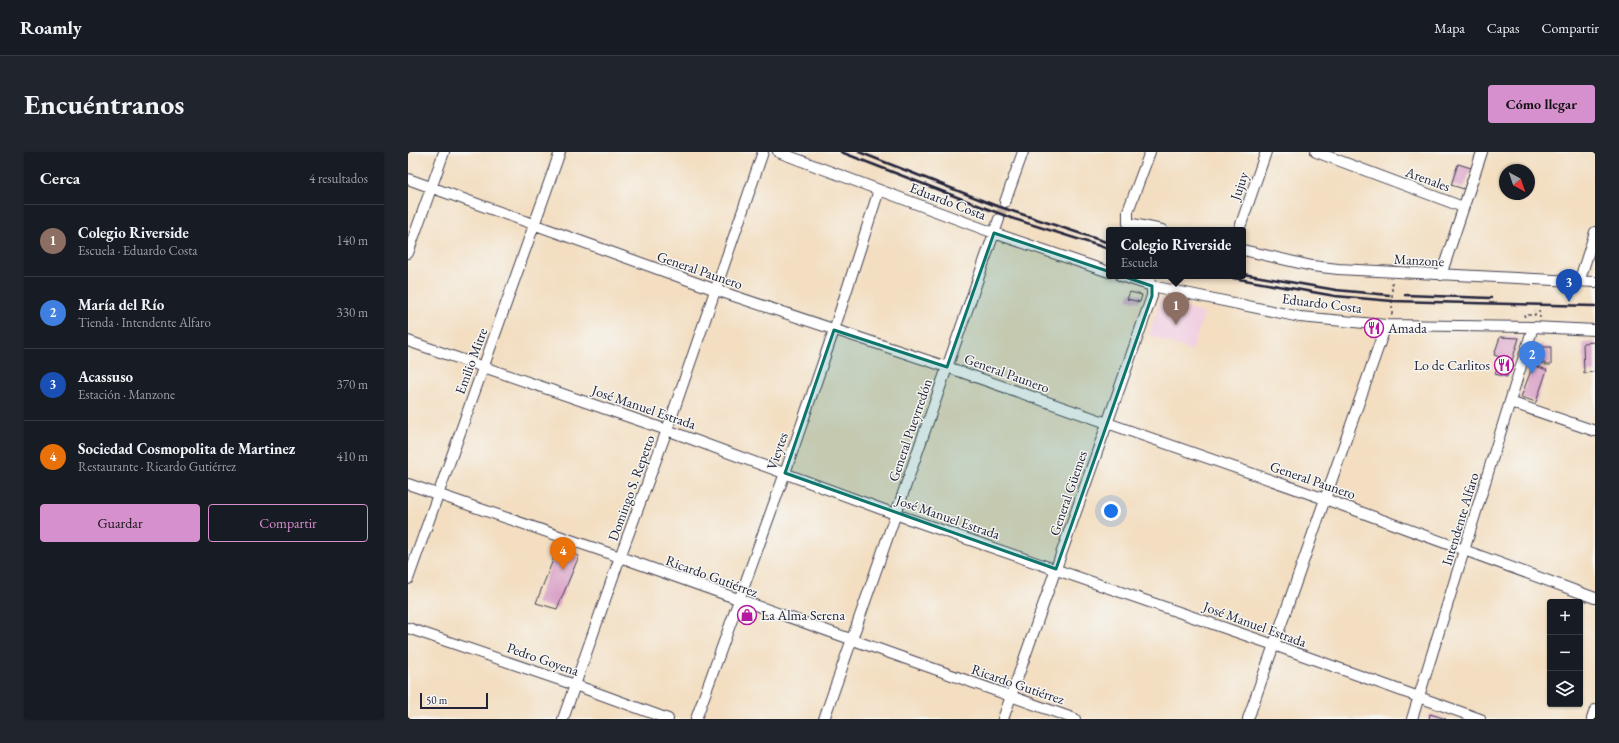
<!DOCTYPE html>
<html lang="es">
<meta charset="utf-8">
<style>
body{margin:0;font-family:"EB Garamond",serif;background:#20242c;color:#f1f3f6}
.controls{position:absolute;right:12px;bottom:12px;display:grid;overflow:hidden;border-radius:4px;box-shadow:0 1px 3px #0004}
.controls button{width:36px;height:36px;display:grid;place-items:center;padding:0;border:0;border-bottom:1px solid #363941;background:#171b24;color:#f1f3f6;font:20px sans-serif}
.compass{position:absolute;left:1091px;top:12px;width:36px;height:36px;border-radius:50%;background:#171b24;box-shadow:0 1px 3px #0004;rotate:140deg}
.scale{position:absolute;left:12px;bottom:10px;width:68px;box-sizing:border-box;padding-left:4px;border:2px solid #22223b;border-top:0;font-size:11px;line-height:14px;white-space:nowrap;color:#22223b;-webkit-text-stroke:3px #f6f6f2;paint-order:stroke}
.you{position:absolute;left:703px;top:359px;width:14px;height:14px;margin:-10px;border:3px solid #fff;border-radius:50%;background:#1a73e8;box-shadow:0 0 0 6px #1a73e833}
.badge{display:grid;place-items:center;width:26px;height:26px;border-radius:50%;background:#d690ce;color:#fff;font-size:13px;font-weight:700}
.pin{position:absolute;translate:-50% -33px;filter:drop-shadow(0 1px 2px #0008)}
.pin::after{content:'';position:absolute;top:21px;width:14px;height:12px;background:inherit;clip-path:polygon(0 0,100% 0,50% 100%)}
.popup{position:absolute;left:698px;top:75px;width:140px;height:52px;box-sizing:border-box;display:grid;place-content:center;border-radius:4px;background:#171b24;filter:drop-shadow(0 1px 3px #0005);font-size:13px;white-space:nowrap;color:#9ea1a6}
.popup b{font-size:15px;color:#f1f3f6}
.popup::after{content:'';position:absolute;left:50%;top:100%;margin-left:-8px;border:8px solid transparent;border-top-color:#171b24}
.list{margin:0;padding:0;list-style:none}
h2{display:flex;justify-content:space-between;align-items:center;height:52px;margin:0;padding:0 16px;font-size:17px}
h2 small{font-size:13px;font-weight:400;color:#9ea1a6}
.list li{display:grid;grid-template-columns:26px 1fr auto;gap:12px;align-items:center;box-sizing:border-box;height:72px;padding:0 16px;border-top:1px solid #363941}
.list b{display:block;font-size:15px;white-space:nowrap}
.list p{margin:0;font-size:13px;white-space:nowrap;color:#9ea1a6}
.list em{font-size:13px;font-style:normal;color:#9ea1a6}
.actions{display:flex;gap:8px;padding:12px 16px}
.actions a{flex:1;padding:9px 0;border:1px solid #d690ce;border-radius:4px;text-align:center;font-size:14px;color:#d690ce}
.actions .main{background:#d690ce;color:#111}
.icon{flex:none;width:22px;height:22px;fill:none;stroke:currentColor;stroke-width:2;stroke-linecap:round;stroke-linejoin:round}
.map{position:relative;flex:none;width:1187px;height:567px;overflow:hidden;border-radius:4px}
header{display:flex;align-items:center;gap:24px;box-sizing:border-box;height:56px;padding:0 20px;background:#171b24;border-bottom:1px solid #363941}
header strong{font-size:19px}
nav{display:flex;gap:22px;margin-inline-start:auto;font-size:14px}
.intro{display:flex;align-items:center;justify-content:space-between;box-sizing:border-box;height:96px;padding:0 24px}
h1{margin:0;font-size:28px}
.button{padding:10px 18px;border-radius:4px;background:#d690ce;color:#111;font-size:14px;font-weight:700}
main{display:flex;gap:24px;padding:0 24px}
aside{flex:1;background:#171b24;border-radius:4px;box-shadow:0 1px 3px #0004}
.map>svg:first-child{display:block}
</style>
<header>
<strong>Roamly</strong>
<nav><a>Mapa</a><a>Capas</a><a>Compartir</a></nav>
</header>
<div class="intro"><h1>Encuéntranos</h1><a class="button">Cómo llegar</a></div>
<main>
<aside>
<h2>Cerca<small>4 resultados</small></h2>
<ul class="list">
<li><span class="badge" style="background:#8d6e63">1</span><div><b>Colegio Riverside</b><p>Escuela · Eduardo Costa</p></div><em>140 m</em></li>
<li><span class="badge" style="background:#3f7fe0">2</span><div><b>María del Río</b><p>Tienda · Intendente Alfaro</p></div><em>330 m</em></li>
<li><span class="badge" style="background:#1a4fb4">3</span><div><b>Acassuso</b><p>Estación · Manzone</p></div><em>370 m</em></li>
<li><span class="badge" style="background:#e8710a">4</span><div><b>Sociedad Cosmopolita de Martinez</b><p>Restaurante · Ricardo Gutiérrez</p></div><em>410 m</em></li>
</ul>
<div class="actions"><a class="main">Guardar</a><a>Compartir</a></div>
</aside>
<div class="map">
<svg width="1187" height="567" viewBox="0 0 1187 567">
<rect width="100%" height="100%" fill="#f6f6f2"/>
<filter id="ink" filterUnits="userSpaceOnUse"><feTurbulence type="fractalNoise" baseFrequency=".025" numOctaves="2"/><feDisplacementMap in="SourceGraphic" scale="8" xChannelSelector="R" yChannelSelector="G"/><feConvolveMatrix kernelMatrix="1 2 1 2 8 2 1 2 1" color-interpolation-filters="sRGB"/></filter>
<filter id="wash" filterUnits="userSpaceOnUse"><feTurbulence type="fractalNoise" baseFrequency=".012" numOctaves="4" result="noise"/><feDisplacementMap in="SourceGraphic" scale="16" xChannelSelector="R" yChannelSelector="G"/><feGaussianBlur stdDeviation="0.9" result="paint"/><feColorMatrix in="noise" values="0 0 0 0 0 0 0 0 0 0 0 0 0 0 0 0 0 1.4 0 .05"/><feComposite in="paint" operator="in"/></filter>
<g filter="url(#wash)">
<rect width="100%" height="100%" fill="#f3dec1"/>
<path fill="#f1d0e2" d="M753 146 796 162 784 199 741 183Z"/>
<g id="blocks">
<path fill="#d89dc5" d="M1050 12 1063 16 1056 37 1043 33Z
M722 140 734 143 732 150 719 147Z
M1092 185 1111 186 1099 225 1087 222 1092 205 1086 203Z
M1187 190V220L1176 221 1175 191Z
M1133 192 1136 195H1143V213H1137V211L1133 212V197L1131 195Z
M1125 213 1139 218 1128 250 1113 245Z
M150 395 171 404 149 457 128 451Z
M1022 562 1038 567H1021Z"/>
</g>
</g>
<g filter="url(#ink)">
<use href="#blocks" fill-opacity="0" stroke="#413e4f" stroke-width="1"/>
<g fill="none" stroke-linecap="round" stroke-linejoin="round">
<path stroke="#c9b8a6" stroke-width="10" stroke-dasharray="10 5" stroke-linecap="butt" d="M591 67 597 50"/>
<g stroke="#413e4f" stroke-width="12">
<path id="minor" d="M370 0 586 81 701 120
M908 0 1055 55
M0 27 308 138 539 215 917 347 1187 446
M597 50 615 0
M720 71 754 78
M722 78 720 71V59L742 0
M831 78 858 0
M835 98 904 114 930 117 1187 130
M0 101 36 0
M1033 123 1074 0
M713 124 744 134 892 165 978 173 1125 175 1187 178
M1171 130 1187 80
M0 189 259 278 487 362 866 493 1072 567
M1102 250 1187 279
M0 332 212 405 667 567
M0 427 152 0
M0 476 167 533 260 567
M155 567 212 405 259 278 355 0
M288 567 377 321 426 178 471 38
M416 567 591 67
M595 567 744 144V134L738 124
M840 567 978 173
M1004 567 1125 175
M1184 567 1187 558"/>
</g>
<path stroke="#413e4f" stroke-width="1.5" stroke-dasharray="3 3" stroke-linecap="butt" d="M1131 158 1132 166
M984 163V129
M1117 165 1116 163H1127V158"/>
<use href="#minor" stroke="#fff" stroke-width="10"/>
<path stroke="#22223b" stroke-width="2.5" d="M433 0 603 66 701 97
M451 0 586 53 701 91
M835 122 928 138 981 143
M814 124 927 144 984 149 1187 154
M997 143 1083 146"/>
</g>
</g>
<path fill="#0f766e" fill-opacity="0.2" stroke="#0f766e" stroke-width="3" stroke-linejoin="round" d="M586 81 744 134V144L648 417 377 321 426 178 539 215Z"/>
<defs>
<g id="restaurant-ring" transform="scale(1)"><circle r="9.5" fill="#f6f6f2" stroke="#b5179e" stroke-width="1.5"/><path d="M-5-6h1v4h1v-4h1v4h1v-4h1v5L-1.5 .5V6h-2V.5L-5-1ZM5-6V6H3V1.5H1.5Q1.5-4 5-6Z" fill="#b5179e"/></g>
<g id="shop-ring" transform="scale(1)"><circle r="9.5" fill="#f6f6f2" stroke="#b5179e" stroke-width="1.5"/><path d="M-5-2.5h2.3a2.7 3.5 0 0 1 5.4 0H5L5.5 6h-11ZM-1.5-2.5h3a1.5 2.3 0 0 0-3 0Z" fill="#b5179e"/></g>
</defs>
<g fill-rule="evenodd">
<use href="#restaurant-ring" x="966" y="176"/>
<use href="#restaurant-ring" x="1096" y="213"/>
<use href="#shop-ring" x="339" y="463"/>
</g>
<g text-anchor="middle" stroke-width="3" stroke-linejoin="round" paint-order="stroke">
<g font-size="14" fill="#22223b" stroke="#f6f6f2">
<text transform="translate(1020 27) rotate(20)" y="5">Arenales</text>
<text transform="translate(831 34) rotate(-71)" y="5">Jujuy</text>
<text transform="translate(540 49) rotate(21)" y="5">Eduardo Costa</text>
<text transform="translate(1011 108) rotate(3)" y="5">Manzone</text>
<text transform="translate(292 118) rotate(19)" y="5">General Paunero</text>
<text transform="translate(914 151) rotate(7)" y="5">Eduardo Costa</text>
<text transform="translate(63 209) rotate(-70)" y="5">Emilio Mitre</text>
<text transform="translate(599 221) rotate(20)" y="5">General Paunero</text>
<text transform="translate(236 255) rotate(19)" y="5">José Manuel Estrada</text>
<text transform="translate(502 278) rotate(-71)" y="5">General Pueyrredón</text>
<text transform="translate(369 299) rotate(-71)" y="5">Vieytes</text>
<text transform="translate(905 328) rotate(19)" y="5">General Paunero</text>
<text transform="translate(223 336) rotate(-70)" y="5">Domingo S. Repetto</text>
<text transform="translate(660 341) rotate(-71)" y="5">General Güemes</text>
<text transform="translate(540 365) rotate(19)" y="5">José Manuel Estrada</text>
<text transform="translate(1052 367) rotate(-73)" y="5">Intendente Alfaro</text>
<text transform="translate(304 424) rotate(20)" y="5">Ricardo Gutiérrez</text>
<text transform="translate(847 472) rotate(20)" y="5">José Manuel Estrada</text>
<text transform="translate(135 507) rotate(19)" y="5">Pedro Goyena</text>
<text transform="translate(610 532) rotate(19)" y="5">Ricardo Gutiérrez</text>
</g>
<g font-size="14" fill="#22223b" stroke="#f6f6f2" text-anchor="start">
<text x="980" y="181">Amada</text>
<text x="1082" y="218" text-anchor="end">Lo de Carlitos</text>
<text x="353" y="468">La Alma Serena</text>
</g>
</g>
</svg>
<div class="controls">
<button>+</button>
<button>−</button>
<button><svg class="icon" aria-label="layers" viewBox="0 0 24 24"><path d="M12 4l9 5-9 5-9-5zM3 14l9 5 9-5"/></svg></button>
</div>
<svg class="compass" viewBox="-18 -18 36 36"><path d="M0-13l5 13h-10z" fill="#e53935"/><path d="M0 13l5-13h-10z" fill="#9ea1a6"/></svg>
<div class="scale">50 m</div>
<div class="you"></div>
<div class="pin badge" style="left:768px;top:173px;background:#8d6e63">1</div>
<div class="popup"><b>Colegio Riverside</b>Escuela</div>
<div class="pin badge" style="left:1124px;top:222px;background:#3f7fe0">2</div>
<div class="pin badge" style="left:1161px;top:150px;background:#1a4fb4">3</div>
<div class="pin badge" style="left:155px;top:418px;background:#e8710a">4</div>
</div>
</main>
